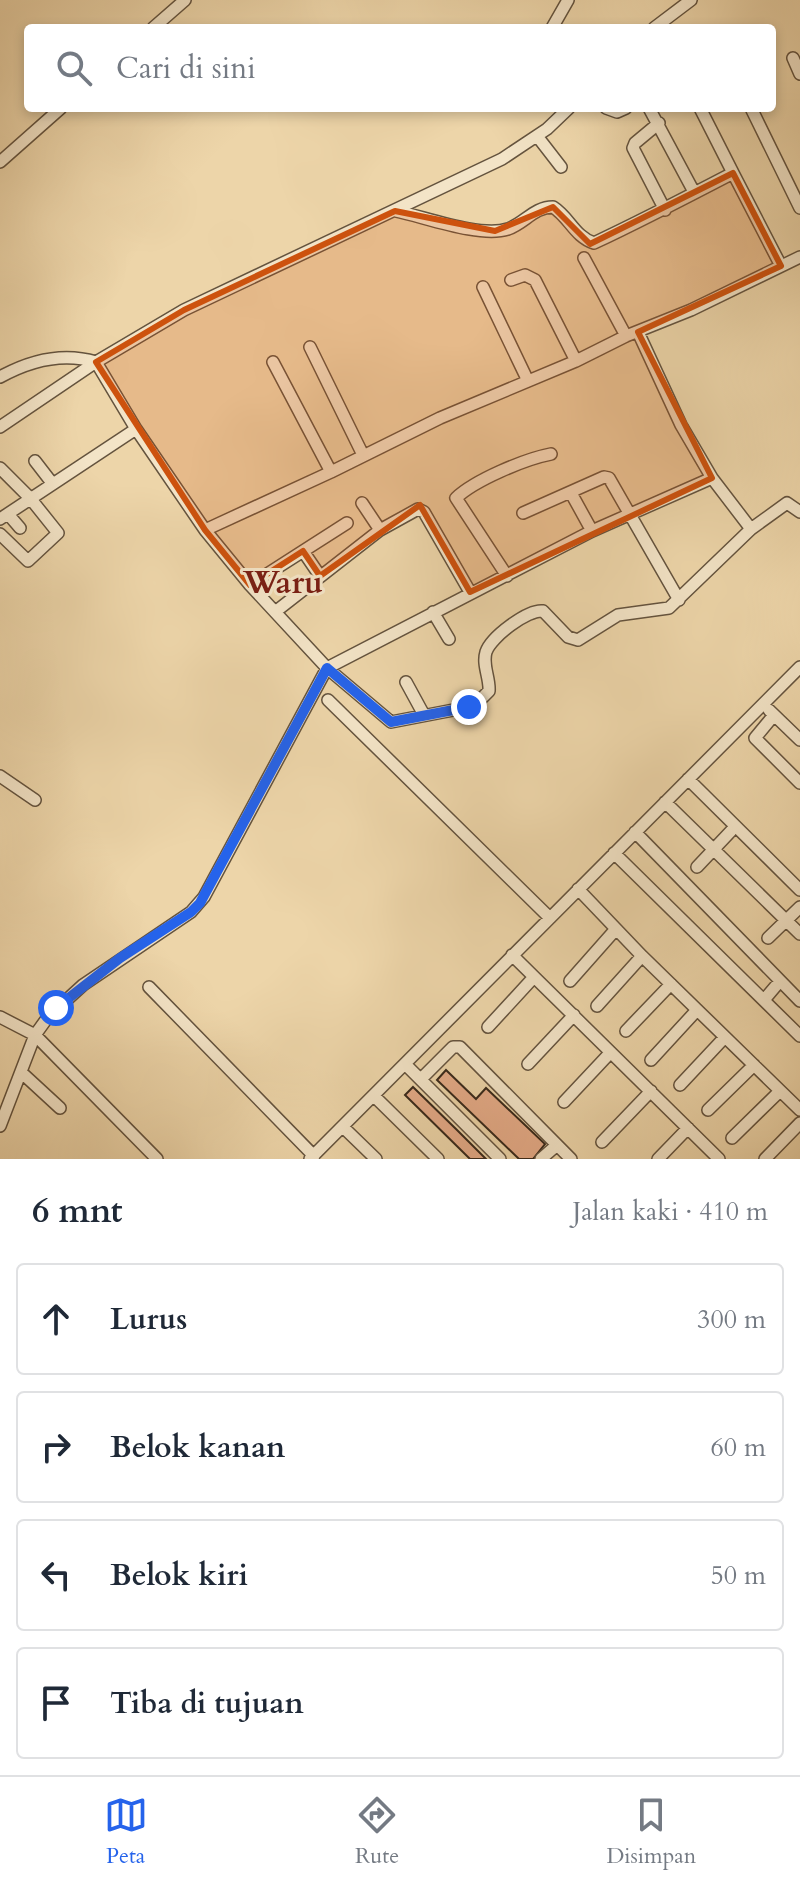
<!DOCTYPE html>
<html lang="id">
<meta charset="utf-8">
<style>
body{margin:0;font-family:Cardo,serif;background:#f2f2f3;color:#1f2937}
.stop{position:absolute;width:24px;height:24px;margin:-18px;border:6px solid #2563eb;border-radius:50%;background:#fff}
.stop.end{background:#2563eb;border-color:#fff;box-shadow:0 2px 8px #0008}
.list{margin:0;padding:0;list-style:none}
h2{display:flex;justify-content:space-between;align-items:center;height:104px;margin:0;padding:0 32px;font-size:34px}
h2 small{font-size:26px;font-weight:400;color:#747a83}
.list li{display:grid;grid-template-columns:52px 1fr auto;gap:24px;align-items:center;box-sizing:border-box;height:112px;margin:0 16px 16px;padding:0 16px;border:2px solid #e0e1e3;border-radius:8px}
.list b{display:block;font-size:30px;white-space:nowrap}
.list em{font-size:26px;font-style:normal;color:#747a83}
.icon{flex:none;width:44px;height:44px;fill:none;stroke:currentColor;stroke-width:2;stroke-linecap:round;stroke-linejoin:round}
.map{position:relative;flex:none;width:800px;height:1159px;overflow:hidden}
.search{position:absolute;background:#fff;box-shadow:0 4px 12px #0003;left:24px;right:24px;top:24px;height:88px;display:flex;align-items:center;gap:20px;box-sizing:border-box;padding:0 28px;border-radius:8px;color:#747a83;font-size:30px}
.sheet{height:616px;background:#fff}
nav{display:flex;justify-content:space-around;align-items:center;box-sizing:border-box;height:112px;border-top:2px solid #e0e1e3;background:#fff;font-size:22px;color:#747a83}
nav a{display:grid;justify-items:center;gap:4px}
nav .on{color:#2563eb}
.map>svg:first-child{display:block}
</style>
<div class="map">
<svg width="800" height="1159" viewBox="0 0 800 1159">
<rect width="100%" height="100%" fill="#edd5a9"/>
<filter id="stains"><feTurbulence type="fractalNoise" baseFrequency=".0025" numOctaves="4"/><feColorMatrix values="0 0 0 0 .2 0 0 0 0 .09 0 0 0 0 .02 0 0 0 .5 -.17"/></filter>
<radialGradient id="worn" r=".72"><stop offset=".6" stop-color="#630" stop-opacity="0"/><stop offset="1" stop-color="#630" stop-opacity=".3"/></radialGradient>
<path fill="#e5ab88" stroke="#37281a" stroke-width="2" d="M446 1070 476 1099 486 1088 545 1144 533 1159H519L437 1080Z
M413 1087 457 1130 486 1159H470L405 1095Z"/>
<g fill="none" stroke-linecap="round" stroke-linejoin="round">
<g stroke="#64533e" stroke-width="14">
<path id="minor" d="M153 28 185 0
M552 28 568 0
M654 28 691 0
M793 58 800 74
M606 108 617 112 626 108
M649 108 694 192
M751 108 800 208
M659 123 635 143 633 148 665 210
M537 136 561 167
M0 162 61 108
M733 173 781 266
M396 211C425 217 480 238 508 229 525 223 534 207 553 207 569 217 575 237 594 243 641 221 687 197 733 173L700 108
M584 258 626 336
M511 280 525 275 535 280 576 361
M483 287 528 381
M638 332 681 425 712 478 751 529
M310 347 363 455
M0 377C29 361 63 352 96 362
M0 427 96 362
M136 429 205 530 250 585 327 668 391 722 469 707 475 705 489 691C490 678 482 665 486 652 491 637 528 609 543 611L568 637 578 640 618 615 669 608 751 529 787 503 800 512
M35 461 52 483
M0 468 30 498 58 533 28 561 0 534
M331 472 440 418 576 361 626 336 691 310 800 257
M571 493 592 531
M362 503 380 530
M523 513 604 477 609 478 679 600
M8 514 20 528
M0 519 136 429 96 362 184 310 502 159 547 129 569 108
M205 530 331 472 273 362
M303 551 320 576
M507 576 456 498C475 480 525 459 551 454
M250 585 347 523
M275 612 380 530 418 509 424 512 470 592
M433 612 449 639
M406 682 424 715
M328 700 550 918
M769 710 800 740
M774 715 755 738 800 783
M0 776 35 800
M688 779 800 890
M665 802 800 934
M635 832 800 1001
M614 853 800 1036
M697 867 731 831
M578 889 642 956 800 1110
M768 938 800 907
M512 955 719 1159
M570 981 616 929
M149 987 314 1156
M764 1000 780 981
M597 1006 642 956
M0 1017 35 1035 157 1159
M488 1027 534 977
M626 1031 671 984
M651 1060 697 1010
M405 1064 500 1159
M528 1064 574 1015
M22 1073 60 1108
M421 1079 453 1047H460L571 1159
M680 1085 725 1037
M374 1096 438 1159
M564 1102 610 1053
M708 1110 754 1065
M0 1126 35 1035 48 1017 83 985 191 912 204 897 327 668 592 531 712 478
M343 1127 376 1159
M732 1138 780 1091
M602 1142 651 1091
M310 1159 800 667
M541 1159 557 1145
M658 1159 688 1128
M765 1159 800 1123"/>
</g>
<use href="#minor" stroke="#f3e4c7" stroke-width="11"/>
</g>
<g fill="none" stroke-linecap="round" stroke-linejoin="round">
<path stroke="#2563eb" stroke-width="10" d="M56 1008 120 958 191 912 200 903 327 668 391 722 469 707"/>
</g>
<path fill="#cd520e" fill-opacity="0.2" stroke="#cd520e" stroke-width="6" stroke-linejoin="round" d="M733 173 781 266 638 332 712 478 470 592 420 505 320 576 303 551 250 585 205 530 96 362 184 310 395 211 495 231 553 207 590 244Z"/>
<g text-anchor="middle" stroke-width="6" stroke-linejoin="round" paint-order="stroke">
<g font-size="32" font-weight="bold" fill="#7a1f14" stroke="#f3e4c7">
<text x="283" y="593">Waru</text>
</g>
</g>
<rect width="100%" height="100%" filter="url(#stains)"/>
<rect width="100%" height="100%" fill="url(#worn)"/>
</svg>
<div class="stop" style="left:56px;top:1008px"></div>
<div class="stop end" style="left:469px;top:707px"></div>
<div class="search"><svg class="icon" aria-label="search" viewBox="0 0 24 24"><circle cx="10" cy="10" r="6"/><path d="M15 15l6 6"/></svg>Cari di sini</div>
</div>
<section class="sheet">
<h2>6 mnt<small>Jalan kaki · 410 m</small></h2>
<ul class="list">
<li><svg class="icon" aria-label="ahead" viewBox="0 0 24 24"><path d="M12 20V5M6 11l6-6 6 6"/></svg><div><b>Lurus</b></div><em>300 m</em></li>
<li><svg class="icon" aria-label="right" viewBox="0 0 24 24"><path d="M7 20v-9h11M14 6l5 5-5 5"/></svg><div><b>Belok kanan</b></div><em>60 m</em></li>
<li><svg class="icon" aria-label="left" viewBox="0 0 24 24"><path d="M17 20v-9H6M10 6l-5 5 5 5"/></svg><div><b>Belok kiri</b></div><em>50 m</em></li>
<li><svg class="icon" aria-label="arrive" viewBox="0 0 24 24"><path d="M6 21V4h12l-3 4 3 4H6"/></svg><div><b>Tiba di tujuan</b></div></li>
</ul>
</section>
<nav>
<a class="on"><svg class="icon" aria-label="map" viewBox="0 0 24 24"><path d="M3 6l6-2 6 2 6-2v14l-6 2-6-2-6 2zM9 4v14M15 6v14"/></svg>Peta</a>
<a><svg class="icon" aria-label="directions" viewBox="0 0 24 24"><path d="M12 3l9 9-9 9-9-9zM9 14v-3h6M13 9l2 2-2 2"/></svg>Rute</a>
<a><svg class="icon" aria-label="saved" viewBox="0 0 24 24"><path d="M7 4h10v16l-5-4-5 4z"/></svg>Disimpan</a>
</nav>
